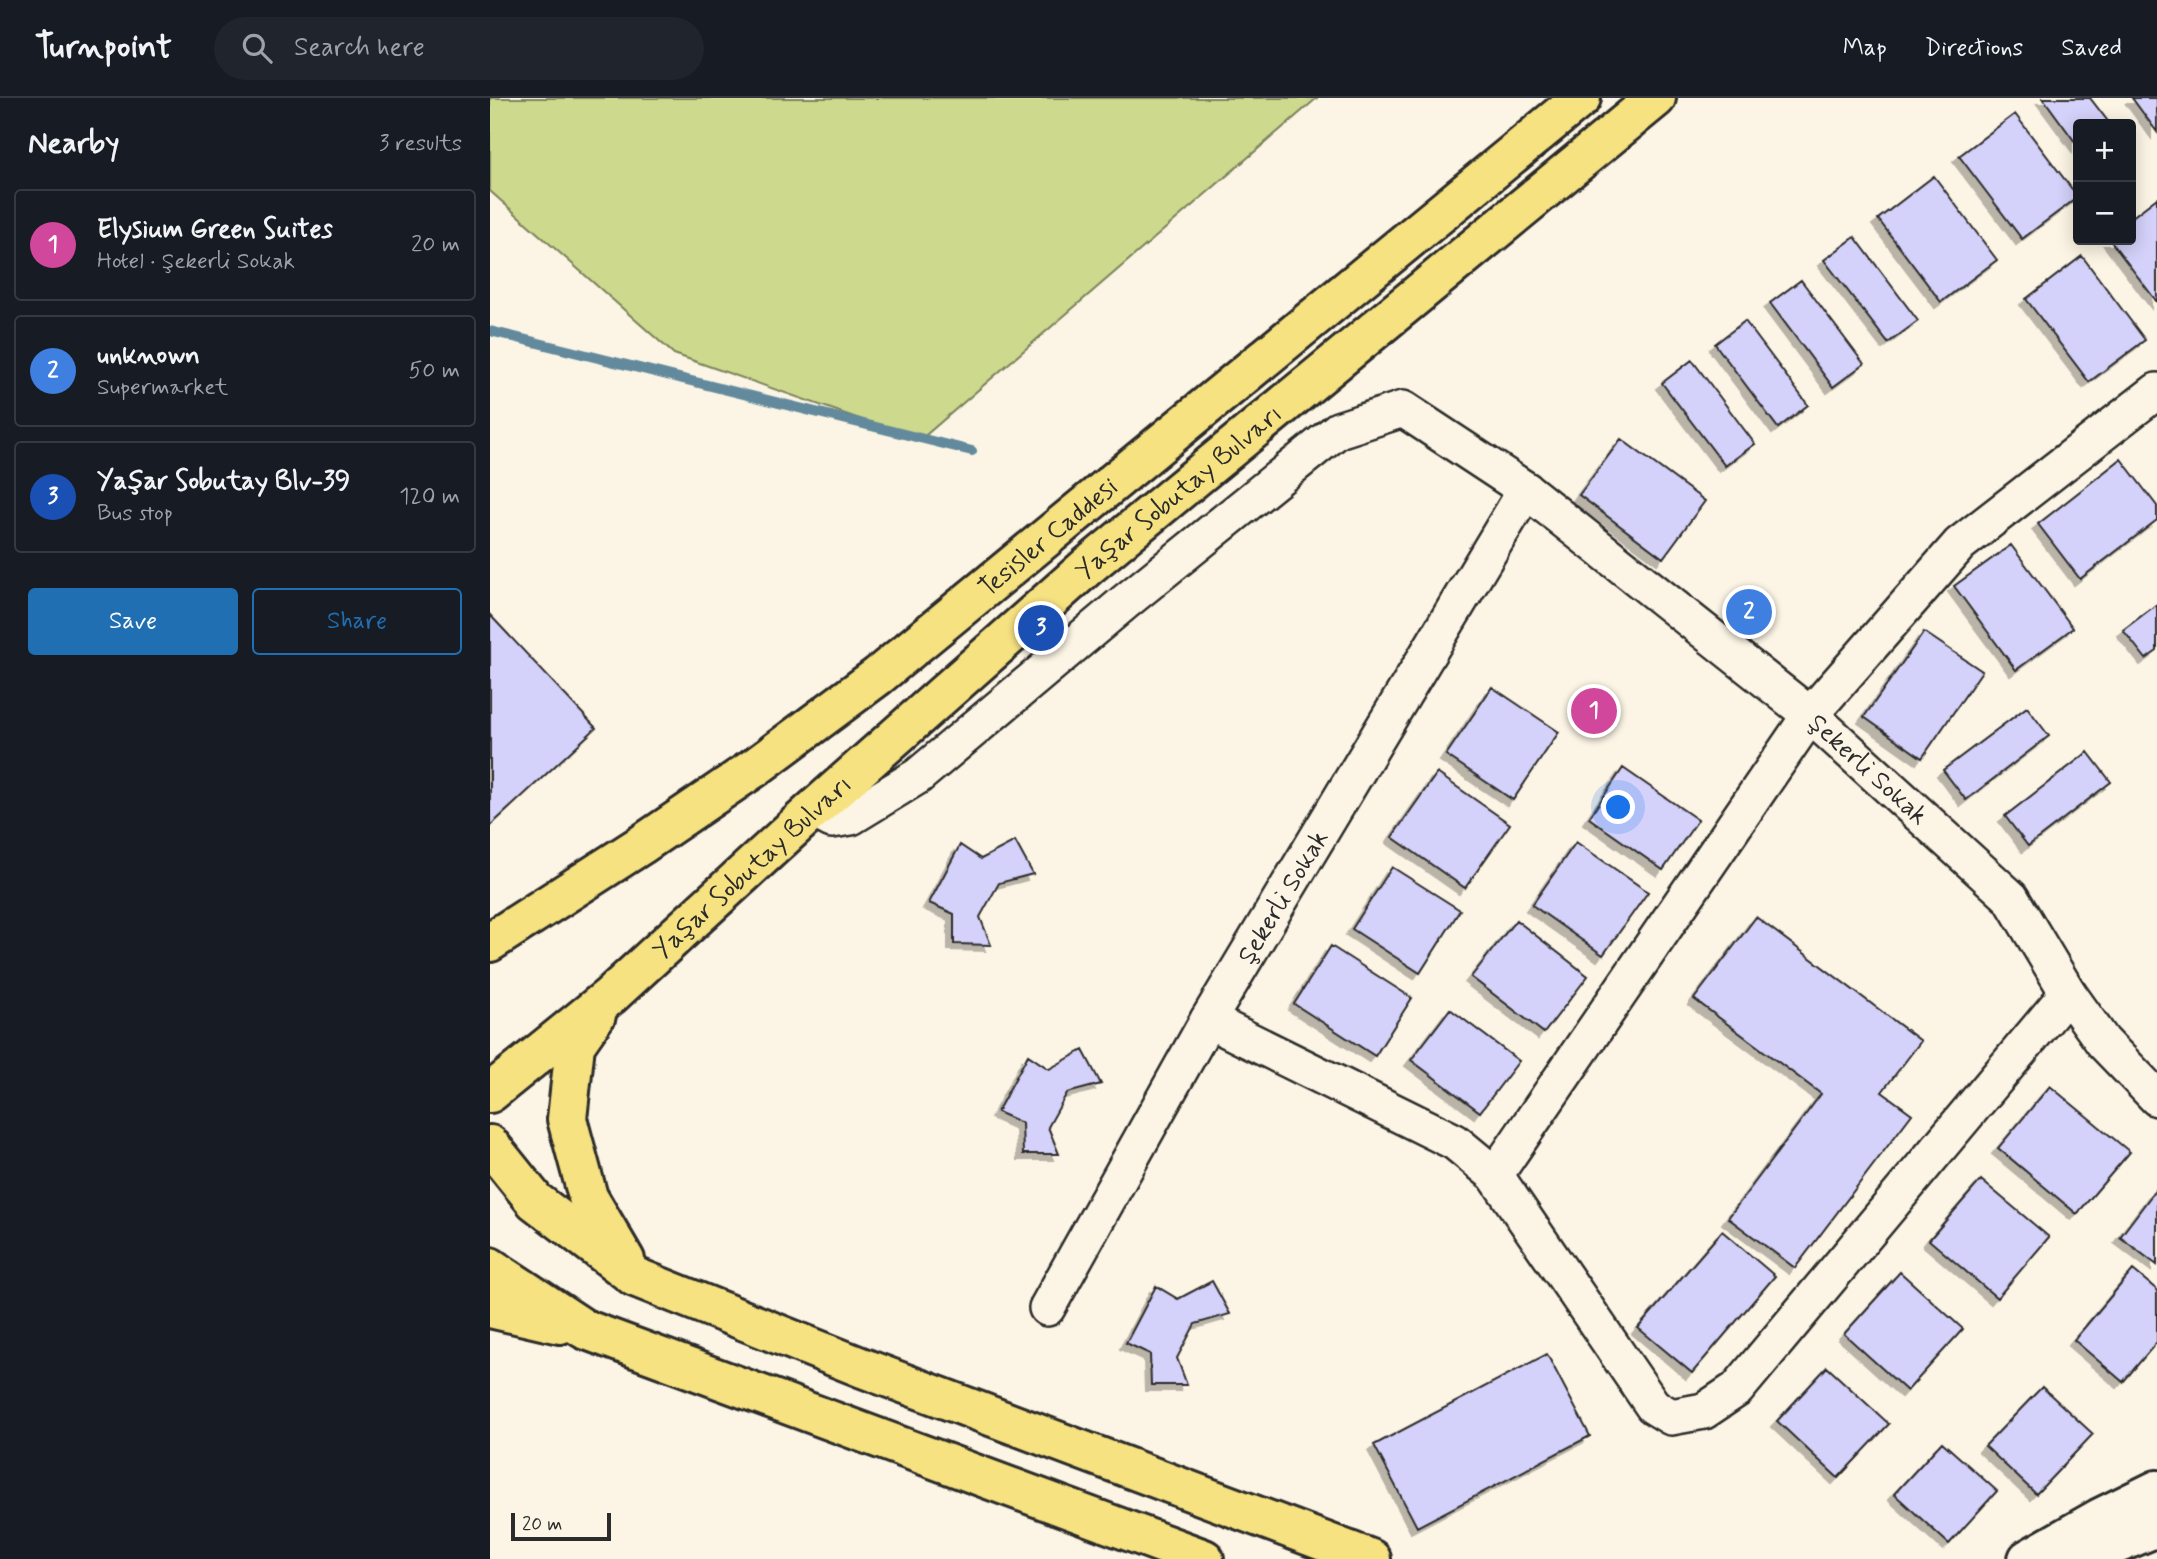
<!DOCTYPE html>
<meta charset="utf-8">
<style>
body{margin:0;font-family:Mynerve,sans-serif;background:#20242c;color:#f1f3f6}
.controls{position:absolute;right:21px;top:21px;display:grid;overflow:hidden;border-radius:7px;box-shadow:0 4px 18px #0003}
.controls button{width:63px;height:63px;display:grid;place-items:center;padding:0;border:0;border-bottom:2px solid #363941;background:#171b24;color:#f1f3f6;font:35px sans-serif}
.scale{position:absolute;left:21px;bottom:18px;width:100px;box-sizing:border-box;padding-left:7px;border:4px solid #2b2b2b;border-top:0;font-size:19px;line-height:24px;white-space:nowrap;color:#2b2b2b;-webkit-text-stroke:5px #fcf5e5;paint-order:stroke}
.you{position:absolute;left:1129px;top:710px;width:24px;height:24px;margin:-18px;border:5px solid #fff;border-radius:50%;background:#1a73e8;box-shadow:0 0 0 10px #1a73e833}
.badge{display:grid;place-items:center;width:46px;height:46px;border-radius:50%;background:#1f6fb2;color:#fff;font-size:23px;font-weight:700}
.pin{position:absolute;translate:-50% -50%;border:4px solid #fff;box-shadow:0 2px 7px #0006}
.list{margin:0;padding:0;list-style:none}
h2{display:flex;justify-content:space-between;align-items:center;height:91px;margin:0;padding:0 28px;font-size:30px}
h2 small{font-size:23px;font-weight:400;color:#9ea1a6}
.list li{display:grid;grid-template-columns:46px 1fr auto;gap:21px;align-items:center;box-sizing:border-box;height:112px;margin:0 14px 14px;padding:0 14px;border:2px solid #363941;border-radius:7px}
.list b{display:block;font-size:26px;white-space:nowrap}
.list p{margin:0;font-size:23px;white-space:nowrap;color:#9ea1a6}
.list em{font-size:23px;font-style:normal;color:#9ea1a6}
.actions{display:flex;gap:14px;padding:21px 28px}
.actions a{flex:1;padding:16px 0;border:2px solid #1f6fb2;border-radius:7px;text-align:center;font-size:24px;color:#1f6fb2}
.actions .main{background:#1f6fb2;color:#fff}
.icon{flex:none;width:38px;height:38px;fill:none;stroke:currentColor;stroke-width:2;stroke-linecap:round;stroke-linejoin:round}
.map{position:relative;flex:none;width:1667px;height:1461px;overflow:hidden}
header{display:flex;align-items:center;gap:42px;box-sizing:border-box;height:98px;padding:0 35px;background:#171b24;border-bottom:2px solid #363941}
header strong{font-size:33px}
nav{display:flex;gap:38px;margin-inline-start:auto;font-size:24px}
.search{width:490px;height:63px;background:#20242c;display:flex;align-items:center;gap:18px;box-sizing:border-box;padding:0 24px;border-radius:38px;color:#9ea1a6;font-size:26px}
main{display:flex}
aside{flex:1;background:#171b24}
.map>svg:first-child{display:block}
</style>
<header>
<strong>Turnpoint</strong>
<div class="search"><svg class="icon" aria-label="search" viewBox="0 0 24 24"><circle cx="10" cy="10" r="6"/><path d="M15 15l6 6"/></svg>Search here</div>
<nav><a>Map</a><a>Directions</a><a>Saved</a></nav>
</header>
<main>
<aside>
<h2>Nearby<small>3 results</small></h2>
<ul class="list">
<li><span class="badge" style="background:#d1479c">1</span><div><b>Elysium Green Suites</b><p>Hotel · Şekerli Sokak</p></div><em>20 m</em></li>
<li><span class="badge" style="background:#3f7fe0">2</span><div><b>unknown</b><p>Supermarket</p></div><em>50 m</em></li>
<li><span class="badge" style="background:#1a4fb4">3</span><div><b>Yaşar Sobutay Blv-39</b><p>Bus stop</p></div><em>120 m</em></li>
</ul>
<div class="actions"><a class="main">Save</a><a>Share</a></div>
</aside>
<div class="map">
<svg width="1667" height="1461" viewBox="0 0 1667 1461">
<defs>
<filter id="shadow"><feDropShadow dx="-6" dy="6" stdDeviation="0" flood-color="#0004"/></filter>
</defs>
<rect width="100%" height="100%" fill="#fcf5e5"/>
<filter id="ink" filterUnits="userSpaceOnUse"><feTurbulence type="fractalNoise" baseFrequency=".0143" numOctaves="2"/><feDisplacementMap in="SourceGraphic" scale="14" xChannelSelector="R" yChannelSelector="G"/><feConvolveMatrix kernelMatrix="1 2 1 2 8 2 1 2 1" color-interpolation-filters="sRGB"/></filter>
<g filter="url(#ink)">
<path fill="#cdd98d" stroke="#7c825c" stroke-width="2" d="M0 0H827L430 342 184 256 0 93Z"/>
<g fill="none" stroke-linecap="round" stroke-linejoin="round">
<path stroke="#62899c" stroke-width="10" d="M0 233 482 353"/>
</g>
<path fill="#d4d1fa" stroke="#2b2b2b" stroke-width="2" filter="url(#shadow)" d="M1553 0H1600L1620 26H1588V48Z
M1642 0H1667V34Z
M1525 16 1588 99 1532 141 1469 58Z
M1444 78 1507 162 1451 204 1388 121Z
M1667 100V204L1620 142H1641V120Z
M1365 139 1428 223 1398 245 1334 162Z
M1592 158 1655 242 1599 284 1536 201Z
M1311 182 1374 266 1343 289 1280 205Z
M1255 223 1318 307 1288 330 1225 246Z
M1202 262 1265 346 1235 368 1172 285Z
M1131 341 1215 403 1173 460 1089 397Z
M1631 361 1667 408V422L1590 481 1548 426Z
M1521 447 1583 530 1526 572 1464 488Z
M1667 506V553L1656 561 1633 532Z
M0 517 106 630 0 728Z
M1434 534 1492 573 1432 660 1374 619Z
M1002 589 1069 634 1023 702 956 657Z
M1537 609 1559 638 1476 702 1453 672Z
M1598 654 1621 684 1538 748 1515 718Z
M1133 670 1208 722 1173 772 1099 720Z
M947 675 1020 726 975 790 902 739Z
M525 743 543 776 509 785 490 819 501 847 464 846V816L439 805 470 747 491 761Z
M1086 744 1158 794 1113 857 1042 807Z
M902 769 970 812 930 875 862 831Z
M1266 819 1431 943 1392 994 1422 1016 1305 1170 1238 1120 1331 996 1204 901Z
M1026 822 1098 878 1054 935 981 879Z
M841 848 922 900 885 958 804 906Z
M960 911 1029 963 990 1014 921 962Z
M593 952 611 986 577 995 558 1029 569 1056H533L532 1025 507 1014 538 957 559 971Z
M1560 988 1640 1054 1587 1116 1508 1050Z
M1491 1082 1559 1139 1507 1200 1439 1142Z
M1667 1090V1167L1630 1139Z
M1232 1133 1285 1178 1202 1275 1148 1230Z
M1643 1172 1667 1192V1244L1633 1284 1584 1242Z
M1410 1174 1473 1231 1417 1293 1354 1236Z
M722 1183 740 1216 705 1226 687 1260 697 1287H661L660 1256 636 1245 666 1188 688 1201Z
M1057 1256 1100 1338 927 1429 884 1347Z
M1337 1269 1399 1326 1348 1380 1287 1323Z
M1552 1289 1603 1336 1546 1396 1495 1348Z
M1452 1344 1507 1393 1459 1446 1404 1396Z"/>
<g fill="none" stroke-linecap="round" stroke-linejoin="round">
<g stroke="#2b2b2b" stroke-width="40">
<g id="street">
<path id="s1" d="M323 712 342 722 361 719 428 678 635 504 848 332 913 311 1036 392 1320 617 1521 800 1578 895 1613 944 1667 1000"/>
<path d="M718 922 965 1044 1005 1077 1163 1308 1181 1319 1214 1313 1247 1291 1578 895"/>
<path d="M1005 1077 1320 617 1470 446 1667 293"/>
<path id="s2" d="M557 1210 718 922 1036 392"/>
</g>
</g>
<g stroke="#2b2b2b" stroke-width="44">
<path id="secondary" d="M1538 1461 1610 1420 1667 1392
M1598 1461 1607 1454 1667 1429"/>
</g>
<g stroke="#2b2b2b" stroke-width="44">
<g id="primary">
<path id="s3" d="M0 844 151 747 267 668 388 578 1091 0"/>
<path d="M106 917 85 947 77 1021 98 1099 135 1162"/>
<path id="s4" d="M0 995 120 898 323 712 598 468 1166 0"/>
<path d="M0 1047 45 1103 145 1179 373 1270 881 1461"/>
<path d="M0 1169 94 1231 714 1461"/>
<path d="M0 1210 70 1226"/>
</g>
</g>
<use href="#street" stroke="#fcf5e5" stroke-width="35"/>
<use href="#secondary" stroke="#fcf5e5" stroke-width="38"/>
<use href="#primary" stroke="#f7e281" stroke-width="38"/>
</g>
</g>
<g text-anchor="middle" stroke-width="7" stroke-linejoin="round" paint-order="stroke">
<g font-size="26" fill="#2b2b2b" stroke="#fcf5e5">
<text dy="9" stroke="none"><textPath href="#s4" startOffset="914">Yaşar Sobutay Bulvarı</textPath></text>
<text dy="9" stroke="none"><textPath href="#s3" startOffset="690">Tesisler Caddesi</textPath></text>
<text dy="9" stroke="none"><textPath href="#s1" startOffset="1321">Şekerli Sokak</textPath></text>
<text dy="9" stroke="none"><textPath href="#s4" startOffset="346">Yaşar Sobutay Bulvarı</textPath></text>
<text dy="9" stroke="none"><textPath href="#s2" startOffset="474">Şekerli Sokak</textPath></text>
</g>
</g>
</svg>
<div class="controls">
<button>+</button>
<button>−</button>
</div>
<div class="scale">20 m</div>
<div class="you"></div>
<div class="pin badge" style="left:1104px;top:613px;background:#d1479c">1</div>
<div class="pin badge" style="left:1259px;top:514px;background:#3f7fe0">2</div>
<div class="pin badge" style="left:551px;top:530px;background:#1a4fb4">3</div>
</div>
</main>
